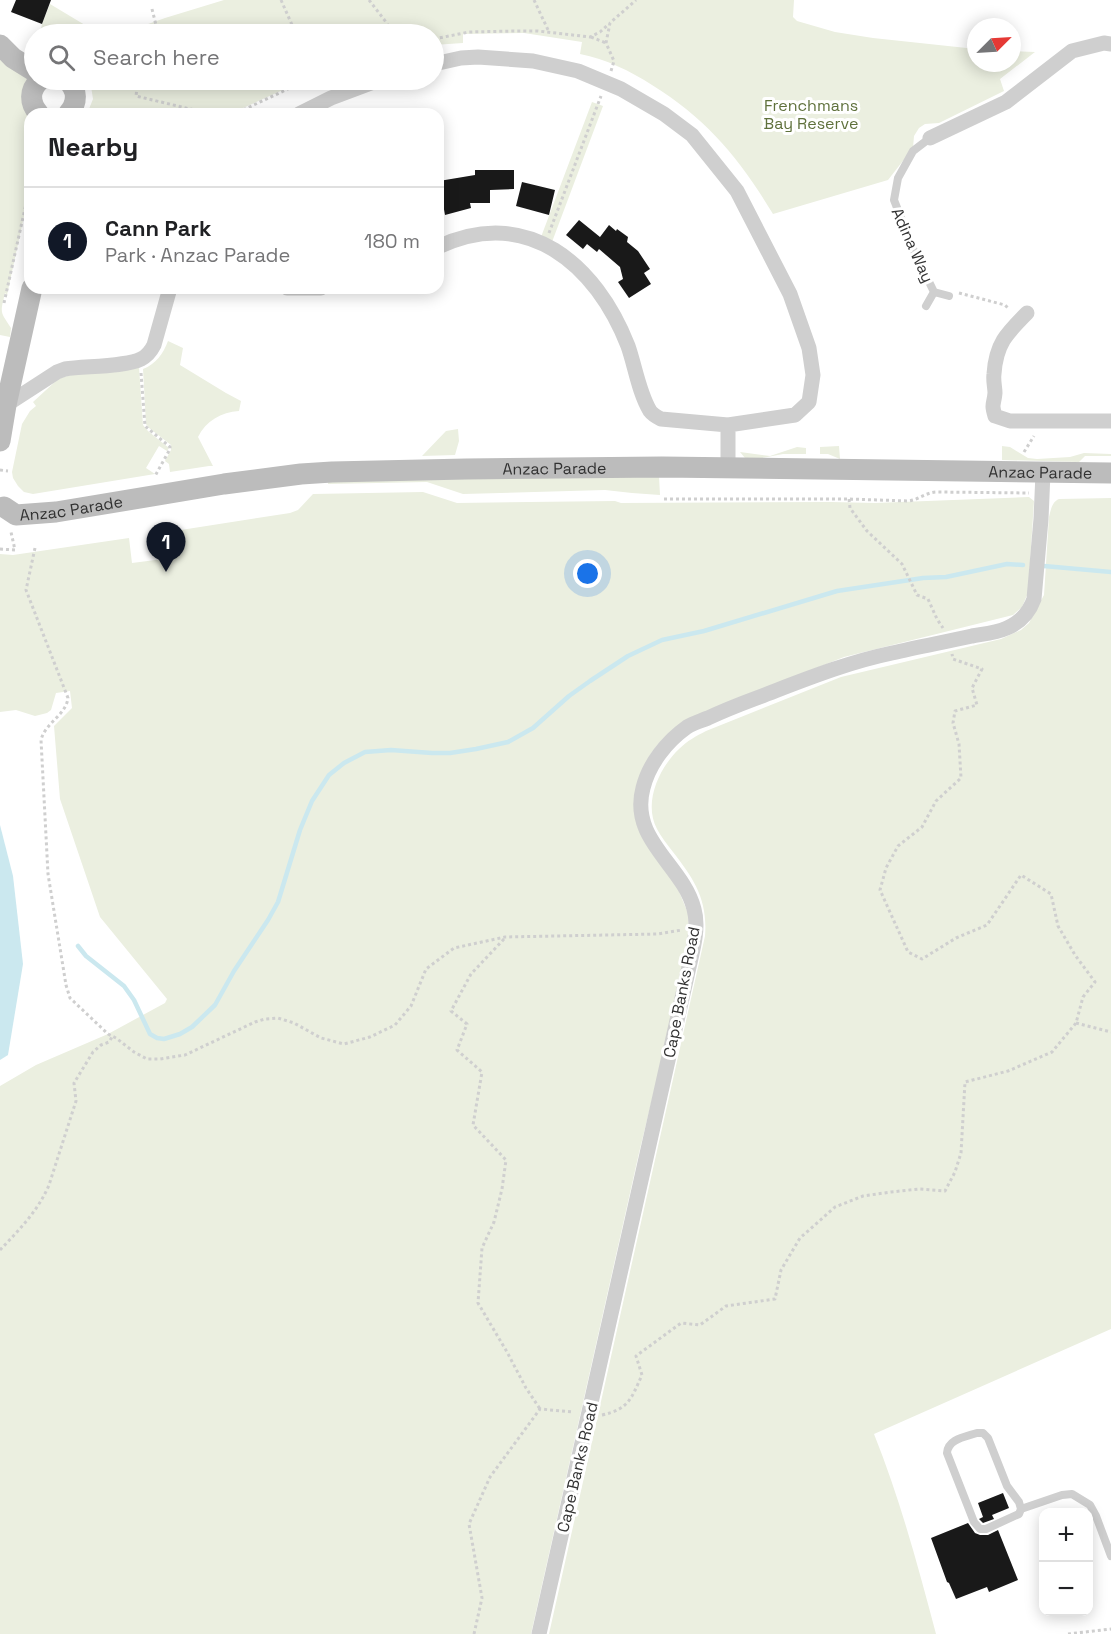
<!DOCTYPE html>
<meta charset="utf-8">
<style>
body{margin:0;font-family:"Space Grotesk",sans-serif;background:#f2f2f2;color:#202124}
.controls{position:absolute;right:18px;bottom:18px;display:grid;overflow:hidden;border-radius:12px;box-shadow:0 3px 15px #0003}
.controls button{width:54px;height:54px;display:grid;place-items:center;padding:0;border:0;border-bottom:2px solid #e0e0e0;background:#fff;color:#202124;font:30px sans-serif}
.compass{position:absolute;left:967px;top:18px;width:54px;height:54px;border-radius:50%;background:#fff;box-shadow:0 3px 15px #0003;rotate:66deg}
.you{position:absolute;left:588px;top:574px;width:21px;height:21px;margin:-15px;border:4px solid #fff;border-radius:50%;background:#1a73e8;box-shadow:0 0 0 9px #1a73e833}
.badge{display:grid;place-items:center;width:39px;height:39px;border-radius:50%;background:#111827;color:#fff;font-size:20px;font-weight:700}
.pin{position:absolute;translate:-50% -50px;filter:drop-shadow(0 2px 3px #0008)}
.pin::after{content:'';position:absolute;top:32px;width:21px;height:18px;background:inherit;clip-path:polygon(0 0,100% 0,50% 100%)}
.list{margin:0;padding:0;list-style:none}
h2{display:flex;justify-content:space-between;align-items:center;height:78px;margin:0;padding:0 24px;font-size:26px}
h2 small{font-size:20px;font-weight:400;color:#757577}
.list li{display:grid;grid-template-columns:39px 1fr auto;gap:18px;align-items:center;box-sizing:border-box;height:108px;padding:0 24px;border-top:2px solid #e0e0e0}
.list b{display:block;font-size:22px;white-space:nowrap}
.list p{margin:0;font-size:20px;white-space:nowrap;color:#757577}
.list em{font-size:20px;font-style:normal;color:#757577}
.icon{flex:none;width:33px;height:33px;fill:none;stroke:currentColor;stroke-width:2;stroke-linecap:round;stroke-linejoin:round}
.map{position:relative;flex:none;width:1111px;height:1634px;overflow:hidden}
.search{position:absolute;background:#fff;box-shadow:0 3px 15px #0003;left:24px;top:24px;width:420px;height:66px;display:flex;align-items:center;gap:15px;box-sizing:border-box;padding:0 21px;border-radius:33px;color:#757577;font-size:22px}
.panel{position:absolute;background:#fff;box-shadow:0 3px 15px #0003;left:24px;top:108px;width:420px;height:186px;border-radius:18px}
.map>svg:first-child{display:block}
</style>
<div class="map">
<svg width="1111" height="1634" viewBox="0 0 1111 1634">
<rect width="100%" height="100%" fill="#fff"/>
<path fill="#ebefe0" d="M224 0H794L793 17 797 21 835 32 873 38 976 49V63H1012V51L1035 52 1000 79 1004 91 939 123 925 124 919 128 914 136 913 148 888 180 773 214C739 158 708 120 652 85 630 71 606 59 580 54L582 42 524 33 463 34V43L434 45V34H120L165 18Z
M50 4 100 34H40L42 24Z
M0 52 28 77 25 107 30 120V188L7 295 5 293C0 314 0 311 11 328L10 337 0 335Z
M90 80H305L243 108 239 114H87L93 99Z
M592 102 603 106 552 242 541 237Z
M168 341 183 348 180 365 226 393 241 401 239 411C221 412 206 421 198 437L213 466H209L170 472 169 464 165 461 171 450V445L149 428 146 424 143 369C156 364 163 354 168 341Z
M139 367 143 425 148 431 169 448 167 451 159 446 146 468 155 474 33 494 24 492 18 486 13 478 12 472 22 424 30 411 36 406 33 402 58 379 70 375Z
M458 429 459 441 455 455 422 456 446 431Z
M839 446 840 459 828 454H820V447Z
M1002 446 1010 447 1028 458 1037 459 1070 457 1084 453 1111 454V456H1085L1079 462 1002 460Z
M797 447 806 448V454H783L752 460 745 458 740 452 770 456Z
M659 476 660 495 632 493 605 490 463 494 427 482 328 484V481Z
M423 492 457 503 615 501 621 503 831 502 875 503 1029 497 1034 501 1028 593 1022 607 1013 615 844 657 690 718C657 740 647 753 636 790L688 913 689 933 670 1025 639 1153 531 1634H0V1086L36 1065 108 1034 165 1003 167 999 100 917 60 799 54 726 72 708 70 691 56 693 51 710 47 713 35 716 16 710 0 712V554L13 555 129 538 132 563 171 558 168 532 290 513 298 510 313 494Z
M1111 498V1329L874 1434C900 1499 918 1566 936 1634H549L705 936C708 900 694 879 673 852 667 844 661 837 657 829 643 803 659 768 679 749 687 741 696 736 706 731L841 677 1001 639 1021 630 1029 623 1044 595 1049 517C1051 509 1052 502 1059 499Z"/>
<path fill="#cbe8ef" d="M0 825 13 876 23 964 8 1055 0 1060Z"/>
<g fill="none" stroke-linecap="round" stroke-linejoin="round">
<path stroke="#cbe8ef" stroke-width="4.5" d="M1044 566 1111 572
M78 946 86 956 124 986 134 1000 150 1034 157 1038 164 1039 180 1034 192 1027 215 1005 234 971 268 920 278 902 300 830 312 801 329 775 344 763 365 752 391 750 432 753H450L476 749 508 742 533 728 569 696 590 681 628 656 662 640 704 631 837 591 923 578 946 577 1007 564 1023 565"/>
</g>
<path fill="#191919" d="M16 0H51L42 24 11 12Z
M475 170H514V189L490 190V203H470L471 208 445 215 439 181 475 175Z
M522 182 555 190 549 215 516 206Z
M579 220 600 237 609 225 616 231 617 229 628 237 627 242 638 251 650 269 644 273 651 284 629 298 618 282 623 279 620 267 599 249 597 252 587 244 583 249 566 235Z
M1003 1493 1009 1508 992 1515 994 1519 983 1523 979 1519 983 1517 978 1503Z
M968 1523 975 1533 980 1535H988L998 1530 1018 1580 989 1592 987 1587 956 1599 949 1583 947 1582 931 1538Z"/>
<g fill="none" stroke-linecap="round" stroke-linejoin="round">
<path stroke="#cfcfcf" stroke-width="3" stroke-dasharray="3 3" stroke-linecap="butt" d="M281 0 296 34
M369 0 386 22 393 34
M534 0 549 32
M152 9 157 29 153 34
M591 37 606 43
M434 39 469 32 514 31H538L590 37 600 32 609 24
M611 71 614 61 606 43 610 23 636 0
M138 80 136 96 211 114
M239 114 243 110 307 80
M26 127 30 148
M549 233 601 96
M959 293 1005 305 1009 309
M4 303 30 186
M141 373 145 426 170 447V449L155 476
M1024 452 1034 436
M0 470 8 471
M664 499H849L908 501C919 500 926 492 937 492L1029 493
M849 499 850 508 867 531 902 564 917 595 928 599 937 619 943 628
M35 548 26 590 68 698C66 715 45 723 41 740L48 874 66 985 70 998 108 1034 116 1038 134 1052 147 1059H160L185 1055 255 1022 265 1019 278 1018 294 1023 321 1038 344 1044 370 1037 395 1025 411 1006 426 969 454 948 505 937 658 934 682 930
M0 549 15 550 11 532
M504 939 471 974 451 1011 467 1024 457 1050 482 1072 473 1125 506 1160 502 1189 494 1222 482 1248 478 1303 507 1352 526 1388 540 1409
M1076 1023 1111 1032
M0 1250C19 1230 38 1211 49 1185L76 1101 74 1083 93 1052 101 1045 109 1042 112 1037
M602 1415C629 1409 631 1399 642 1375L636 1356 681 1323 700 1325 726 1306 775 1299 781 1270 800 1238 835 1207 863 1196 891 1192 919 1189 945 1191 955 1172 961 1153 965 1082 1008 1071 1052 1052 1076 1023 1083 997 1095 982 1075 955 1058 926 1051 894 1021 875 987 925 956 938 922 959 908 952 880 890 886 868 898 846 922 827 936 801 961 778 959 744 953 723 955 711 977 705 972 688 982 669 953 659 952 654
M474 1634 482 1598 469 1524 490 1477 540 1409 574 1412
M1068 1634 1111 1629"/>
<path stroke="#cfcfcf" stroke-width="8" d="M930 138 913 151 898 178 894 200 914 251 934 292 949 296
M926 306 934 292
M977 1433H983L988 1438 1007 1486 1019 1502 1021 1509 1019 1514 986 1529H980L974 1522 947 1453C948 1439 965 1437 977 1433Z
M1021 1509 1062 1495 1072 1494 1090 1505 1096 1516 1111 1556"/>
<path stroke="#cfcfcf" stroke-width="15" d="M434 64 461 58 478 57 533 61 578 71 621 89 664 114 692 135 737 191 790 294 809 348 813 375 809 402 795 415 728 425 661 419C657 417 653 415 650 411 639 393 635 366 628 346 596 264 527 205 438 247
M299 114 331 98 379 80
M930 138 1006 102 1072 51 1104 43 1111 44
M287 288H321
M1027 313C1006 334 996 344 994 374 993 381 995 387 995 393 994 405 991 403 995 416L1010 421H1111
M6 405 57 372 65 369C85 366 125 367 141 359 147 356 151 351 154 345L170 288
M728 425V468
M539 1634 687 976C691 956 700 930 694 909 683 865 629 840 643 788 649 764 666 742 687 727 693 723 701 721 708 718 723 711 738 705 754 699 799 682 844 663 892 653 918 647 945 642 972 636 983 634 996 633 1007 628 1021 622 1029 613 1034 599L1041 519 1043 473"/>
<g stroke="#bcbcbc" stroke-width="21">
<path d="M0 45 13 58 34 71"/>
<path d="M67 80C78 90 78 103 68 114"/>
<path d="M39 114C29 103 29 90 40 80"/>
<path d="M0 441 6 405 32 288"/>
<path id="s1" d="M4 507 16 515 56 512 224 484 301 474 332 472 466 469 662 467 1111 473"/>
</g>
</g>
<g text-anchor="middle" stroke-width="6" stroke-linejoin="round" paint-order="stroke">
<g font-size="16" fill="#5f713c" stroke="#fff">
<text x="811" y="111">Frenchmans<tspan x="811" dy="18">Bay Reserve</tspan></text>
</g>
<g font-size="16" fill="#323232" stroke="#fff">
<text transform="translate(913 245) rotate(66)" y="6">Adina Way</text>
<text dy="6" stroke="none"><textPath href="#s1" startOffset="556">Anzac Parade</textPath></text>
<text dy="6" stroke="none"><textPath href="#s1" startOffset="1042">Anzac Parade</textPath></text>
<text dy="6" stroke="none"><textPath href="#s1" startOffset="70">Anzac Parade</textPath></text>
<text transform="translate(681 992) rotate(-79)" y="6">Cape Banks Road</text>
<text transform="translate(577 1467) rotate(-77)" y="6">Cape Banks Road</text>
</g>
</g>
</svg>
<div class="controls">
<button>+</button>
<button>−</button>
</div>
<svg class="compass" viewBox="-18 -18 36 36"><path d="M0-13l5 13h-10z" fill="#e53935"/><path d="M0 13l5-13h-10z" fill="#757577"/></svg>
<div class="you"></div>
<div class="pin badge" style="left:166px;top:572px">1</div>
<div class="search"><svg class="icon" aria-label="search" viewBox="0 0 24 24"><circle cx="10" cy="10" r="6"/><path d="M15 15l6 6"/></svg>Search here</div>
<section class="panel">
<h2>Nearby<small></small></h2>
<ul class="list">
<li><span class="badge">1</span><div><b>Cann Park</b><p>Park · Anzac Parade</p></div><em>180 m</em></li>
</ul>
</section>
</div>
